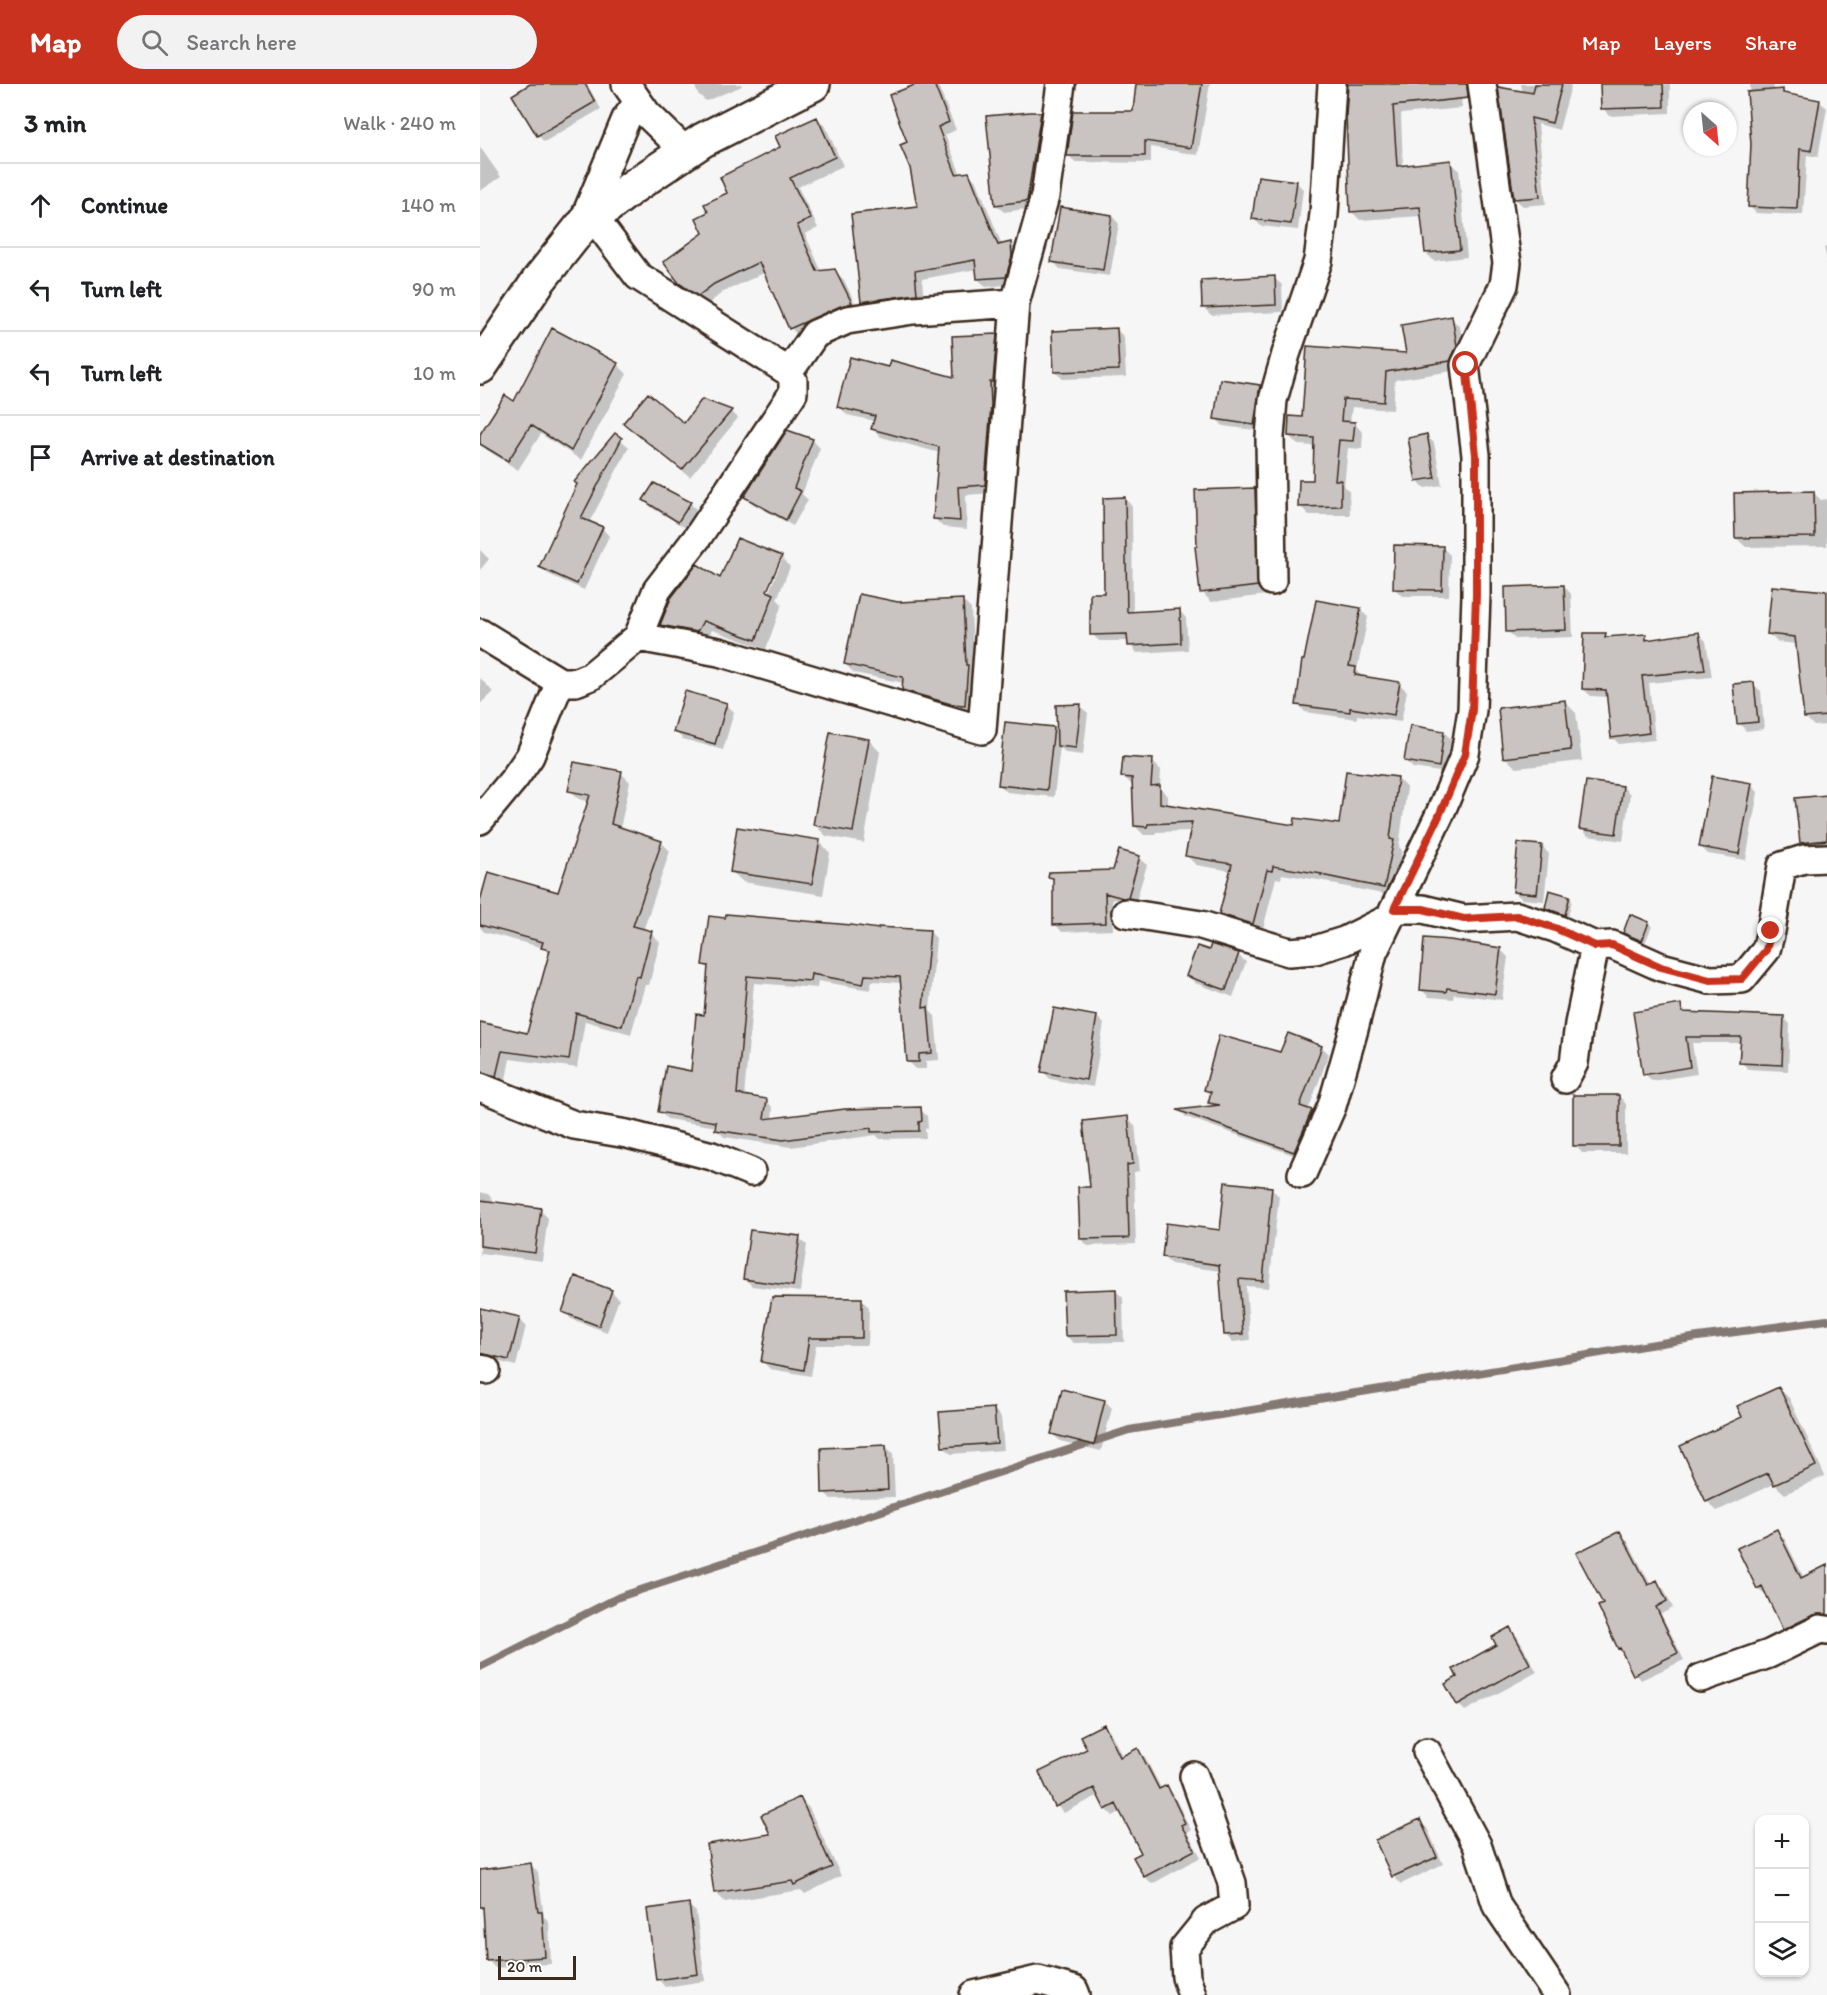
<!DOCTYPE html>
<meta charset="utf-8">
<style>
body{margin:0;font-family:Itim,sans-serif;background:#f2f2f2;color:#202124}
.controls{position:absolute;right:18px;bottom:18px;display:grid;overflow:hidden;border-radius:12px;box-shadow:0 2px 4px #0004}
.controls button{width:54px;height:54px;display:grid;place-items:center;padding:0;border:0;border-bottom:2px solid #e0e0e0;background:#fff;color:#202124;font:30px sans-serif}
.compass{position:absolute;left:1203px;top:18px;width:54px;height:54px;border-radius:50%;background:#fff;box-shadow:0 2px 4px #0004;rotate:153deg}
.scale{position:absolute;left:18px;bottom:15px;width:78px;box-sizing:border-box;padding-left:6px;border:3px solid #3b2a1e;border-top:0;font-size:16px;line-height:21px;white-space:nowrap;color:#3b2a1e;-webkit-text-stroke:4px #fff;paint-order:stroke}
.stop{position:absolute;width:18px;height:18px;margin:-14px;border:4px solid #c8321e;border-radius:50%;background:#fff}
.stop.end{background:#c8321e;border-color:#fff;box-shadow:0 2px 6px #0008}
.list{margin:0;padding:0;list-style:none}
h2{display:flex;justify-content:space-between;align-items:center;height:78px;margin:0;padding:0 24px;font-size:26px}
h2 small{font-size:20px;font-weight:400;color:#757577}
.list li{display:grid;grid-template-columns:39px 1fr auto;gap:18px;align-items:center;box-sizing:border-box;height:84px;padding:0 24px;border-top:2px solid #e0e0e0}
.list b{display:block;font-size:22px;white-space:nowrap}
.list em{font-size:20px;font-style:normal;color:#757577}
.icon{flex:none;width:33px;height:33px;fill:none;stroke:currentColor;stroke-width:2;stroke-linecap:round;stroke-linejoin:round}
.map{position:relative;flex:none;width:1347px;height:1911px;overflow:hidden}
header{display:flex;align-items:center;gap:36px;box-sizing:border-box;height:84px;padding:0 30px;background:#c8321e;color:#fff}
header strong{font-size:28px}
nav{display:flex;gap:33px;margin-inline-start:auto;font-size:21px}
.search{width:420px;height:54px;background:#f2f2f2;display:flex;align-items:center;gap:15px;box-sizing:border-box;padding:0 21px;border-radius:33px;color:#757577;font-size:22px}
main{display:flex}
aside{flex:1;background:#fff}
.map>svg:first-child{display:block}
</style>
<header>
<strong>Map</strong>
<div class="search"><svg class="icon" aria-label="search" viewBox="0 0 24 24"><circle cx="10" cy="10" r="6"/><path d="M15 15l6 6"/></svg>Search here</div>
<nav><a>Map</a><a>Layers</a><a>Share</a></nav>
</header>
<main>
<aside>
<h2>3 min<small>Walk · 240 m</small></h2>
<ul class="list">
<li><svg class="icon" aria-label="ahead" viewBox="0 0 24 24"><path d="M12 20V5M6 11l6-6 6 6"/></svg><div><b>Continue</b></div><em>140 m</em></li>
<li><svg class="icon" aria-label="left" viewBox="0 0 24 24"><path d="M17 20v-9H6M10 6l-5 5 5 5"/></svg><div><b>Turn left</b></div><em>90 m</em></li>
<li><svg class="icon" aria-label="left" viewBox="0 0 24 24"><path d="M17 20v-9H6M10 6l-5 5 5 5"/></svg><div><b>Turn left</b></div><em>10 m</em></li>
<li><svg class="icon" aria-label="arrive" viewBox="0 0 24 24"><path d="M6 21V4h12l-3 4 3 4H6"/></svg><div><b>Arrive at destination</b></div></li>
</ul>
</aside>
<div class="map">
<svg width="1347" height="1911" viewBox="0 0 1347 1911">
<rect width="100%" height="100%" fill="#f7f6f6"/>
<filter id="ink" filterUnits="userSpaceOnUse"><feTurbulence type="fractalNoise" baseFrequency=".0167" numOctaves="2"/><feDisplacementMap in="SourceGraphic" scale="12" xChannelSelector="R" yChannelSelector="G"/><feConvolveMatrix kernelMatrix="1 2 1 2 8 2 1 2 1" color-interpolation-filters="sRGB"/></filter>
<g filter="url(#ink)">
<path fill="#0003" fill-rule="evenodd" d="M51 0H107L121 25 64 58 58 51Z
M214 0H261L262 2 226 17 218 10Z
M441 0H455L459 4 476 46 465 51 481 91 488 89 497 98 522 161 530 159 538 168 534 200 506 203 498 195 497 185 442 195 444 218 390 226 382 217 439 124 429 59Z
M658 0H730L718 71 671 63V79L595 78 588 71 654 28Z
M869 0H980L982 24 921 30 923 81 970 78 979 86 987 173 954 177 946 169 942 132 880 136 872 128Z
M1041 0H1089L1091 2 1079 46 1058 40 1066 120 1043 122 1035 115 1043 9Z
M1122 0H1190V29L1130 32 1123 24Z
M1270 0H1293L1295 7H1303L1307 11 1340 18 1347 24 1338 73 1327 71 1323 131 1276 129 1269 122 1273 60Z
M561 29 568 37 554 124 524 128 516 121Z
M337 34 346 43 363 82 318 103 338 144 325 150 342 188 355 187 364 196 379 228 319 253 311 244 286 188 243 208 228 220 209 208 200 198 225 149 230 128 249 110Z
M0 63 21 93 0 107Z
M816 98 823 105 818 146 781 142 774 135Z
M632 132 639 140 630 192 580 185 573 177Z
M1347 163V175L1344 164Z
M794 194 802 201 803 228 731 231 724 224Z
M971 234 980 243 985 272 979 286 915 296 913 326 872 323 870 339H874L883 349 882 365 868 364 864 402 869 407 870 431H829L820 422 834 398 836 362 818 361 809 352 823 335 928 271Z
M637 246 644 253 646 293 583 295 575 288Z
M516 252 525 260 513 409 486 411 487 445 463 443 455 435 460 369 401 353 393 345 395 337 367 331 359 322 409 284 475 295Z
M137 280 147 290 101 376 61 350 38 386 7 366 0 359V353L35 319Z
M779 302 787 310 781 347 743 342 736 334Z
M223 317 251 327 258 334 210 393 152 346 204 341Z
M135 351 149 363 109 439 122 444 129 452 104 506 68 490 61 482Z
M947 352 954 359 962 401 945 404 937 397Z
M332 356 340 364 322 410 328 416 313 442 273 420 266 413Z
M774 406 784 415 786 511 731 518 722 508Z
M1334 409 1341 416 1347 415V462L1266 463 1256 454Z
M645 415 652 422 653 529 699 526 706 534 708 566 657 569 650 561 649 557H619L612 550 626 511Z
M165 416 210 419 217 426 206 444 172 424Z
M962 463 970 471 969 512H922L914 504Z
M0 466 9 475 0 486Z
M301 473 310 483 297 515 302 520 286 565 232 546 227 556 191 550 182 541 241 496ZM298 476H302L286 515 283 514Z
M1084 502 1091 510 1093 553 1035 555 1028 547Z
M1347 508V641L1334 642 1325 633 1318 560 1297 558 1289 549Z
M482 516 491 525 494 589 493 630 433 615 423 605 424 599 374 589 365 580 418 520Z
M880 526 888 533 877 586 883 594 919 600 927 607 921 638 877 631V635L825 628 818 620Z
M1218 549 1226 557 1232 593 1169 599 1175 656 1139 660 1132 653 1128 613 1111 612 1103 605 1125 551 1129 554 1165 552 1171 557Z
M0 594 13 608 0 620Z
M1273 600 1281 607 1284 645 1266 647 1259 639Z
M1085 618 1096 629 1102 677 1036 684 1025 673Z
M246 620 254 628 243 666 203 655 195 648Z
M600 622 608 629 603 671 586 669 580 663 574 713 527 708 519 701 574 644 578 649Z
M964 648 971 655 966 689 933 684 925 677Z
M389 656 400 668 384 759 346 752 335 741Z
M672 677 681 686 680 704 688 712V722L815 743 861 742 917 694 927 704 919 763 922 766 913 812 852 800 850 798 802 790 801 795 796 794 782 849 750 839 741 830 752 787 716 781 707 772 711 747 676 748V751H664L655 742 653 702 643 692Z
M141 689 150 698 140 745 181 758 190 767 163 847 171 849 180 858 169 901H165L151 950 105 937 97 984 30 975 25 1000 0 996V939L48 951 71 871 64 864 4 848 0 843V822L79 809 110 718 99 715 90 706Z
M1271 701 1278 708 1266 776 1228 770 1221 763Z
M1143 703 1150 710 1143 757 1108 752 1101 744Z
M1347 713V765L1330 767 1321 758Z
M339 757 350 769 343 811 263 798 251 787Z
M1062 762 1069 770 1064 817 1042 815 1034 808Z
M640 768 660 774 667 781 655 820 632 815 633 846 582 848 575 840 574 797 570 792 634 788Z
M1089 813 1092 816 1088 833 1070 827 1066 824Z
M1168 839 1172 842 1165 859 1145 848Z
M399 847H449L456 854 450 927 455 932 459 976 446 977V985H436L429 978 422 899 392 897 390 906 338 897 337 904 274 899 264 1013 286 1016 293 1024 292 1036 440 1025 447 1032 448 1044 445 1045 446 1054 400 1055 396 1051 311 1063 244 1053 237 1045V1043L187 1035 180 1027 213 988 225 933 229 886 224 880Z
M1021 866 1028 873 1022 916 974 910 973 915 949 913 942 906Z
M730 868 758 871 766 878 753 913 715 899 708 892Z
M1200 922 1207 929 1303 933 1310 940 1308 987 1268 985 1261 978 1262 959H1212L1217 990 1172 997 1165 990Z
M617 933 624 940 613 1003 570 995 563 987Z
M842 963 849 970 828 1027 839 1035 822 1074 706 1033 701 1027 734 1023 729 1019 732 1012 725 1006 801 970Z
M1139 1012 1146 1020V1069H1102L1095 1061Z
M647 1034 655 1041 660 1087 654 1088 656 1160 608 1162 601 1155 612 1104Z
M791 1105 799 1112 789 1204 766 1202 770 1256 753 1258 745 1251 740 1187 691 1180 683 1173 741 1148Z
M0 1108 8 1110 16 1119 60 1126 68 1134 62 1177 1 1169 0 1173Z
M319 1154 327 1161 320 1208 272 1202 265 1195Z
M635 1206 643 1214 644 1258 594 1259 586 1252Z
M131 1207 139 1215 127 1248 91 1235 84 1227Z
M381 1216 389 1223 388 1261H336L331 1292 290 1285 283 1278Z
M0 1229 39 1235 46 1242 36 1282 0 1273Z
M1299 1304 1309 1314 1345 1392 1305 1410 1294 1400 1237 1427 1227 1417 1264 1334Z
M625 1317 632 1324 621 1367 580 1357 573 1350Z
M514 1325 521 1333 524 1366 471 1370 463 1362Z
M406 1362 413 1370 415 1413 351 1415 344 1408Z
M1297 1447 1304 1454 1324 1494 1347 1483V1538L1312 1552 1304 1545 1288 1510 1285 1512 1278 1504Z
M1140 1449 1147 1456 1171 1501 1177 1498 1184 1505 1193 1524 1181 1530 1204 1576 1161 1596 1154 1590 1145 1569 1139 1564 1125 1521Z
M1030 1545 1037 1552 1057 1588 985 1627 978 1620Z
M624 1642 631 1649 643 1674 658 1666 665 1673 682 1706 686 1703 693 1710 711 1746 707 1748 721 1773 672 1800 665 1793 655 1774 663 1770 642 1727 633 1732 626 1725 619 1711 584 1729 577 1722Z
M319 1714 329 1724 361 1792 325 1810 321 1806 245 1818 235 1808 292 1752Z
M939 1737 947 1744 963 1780 921 1800 913 1792 897 1757Z
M51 1781 58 1788 64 1833 69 1837 71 1880 15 1884 8 1876 4 1825 2 1822 0 1808V1788Z
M208 1821 216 1828 225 1897 185 1903 178 1895Z"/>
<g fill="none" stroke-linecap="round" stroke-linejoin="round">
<path stroke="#847972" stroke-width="8" d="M0 1583 139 1513 649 1346 1218 1253 1347 1236"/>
</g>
<path fill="#c9c3c1" stroke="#3b2a1e" stroke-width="1.5" d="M50 0H105L115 18 57 52 32 11Z
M437 0H454L469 38 458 43 476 90 489 88 518 161 531 158 532 172 526 193 497 195 495 176 435 187 437 210 381 218 371 130 437 122 430 84 420 61 427 58 409 11Z
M656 0H722L711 64 665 57V72H587L593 27H653Z
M868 0H987L988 14 913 22 917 82 971 76 980 166 945 169 940 123 870 128 866 31Z
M1055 0H1082L1072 39 1051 34 1060 113 1034 115 1018 3 1053 9Z
M1120 0H1183L1184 23 1121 25Z
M1303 5V9L1340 16 1331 67 1320 65 1317 125 1268 123 1271 60 1267 8Z
M550 28H561L547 117 515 121 506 32Z
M337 33 355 73 310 94 331 135 317 141 337 187 355 185 372 219 361 222 309 245 279 178 234 200 218 212 199 199 183 178 223 149 216 134 228 128 224 120 247 109 240 93 300 63 295 52Z
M778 92 817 97 811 140 772 135Z
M580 123 632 131 623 186 571 178Z
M795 192 796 221 722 224 721 196Z
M972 232 977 262 970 277 906 288 904 318 863 315 861 337 875 338 873 357 859 356 855 396H861V422L818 423 819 396H833L834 354 808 352 809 332 822 333 827 262 926 269 921 241Z
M72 244 138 279 91 367 51 341 28 377 0 360V350L25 311 34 317Z
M637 244 639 286 574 288 572 247Z
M517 250 513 298H510L511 321 505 401 478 403 480 437 453 435 459 363 391 345 395 332 357 323 370 273 408 283 410 276 474 293 472 252Z
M740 295 780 301 774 341 734 335Z
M168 309 204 339 222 315 252 326 202 386 143 339Z
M307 346 333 355 314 404 321 407 306 436 264 413Z
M135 349 142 354 101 434 123 443 97 500 59 483 97 400 94 398Z
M947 350 955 394 936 397 928 354Z
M174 399 211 418 198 438 163 416Z
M775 404 778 502 720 509 715 462H717L715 406Z
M1334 407 1335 453 1255 454 1254 409Z
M645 413 647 528 700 525 701 559 648 562 647 550 610 551V509H624L623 414Z
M257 454 302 472 287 507 294 510 276 556 223 537 217 548 180 541 191 514 217 480 240 494Z
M914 461 963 462 962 506 913 505Z
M1084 501 1086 546 1026 548 1025 503Z
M1292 502 1347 507V632L1324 634 1315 553 1287 550Z
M379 510 418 518 483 515 486 581H488L485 621 471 620 422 606 423 593 364 580Z
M836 516 881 524 869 582 876 583 875 591 920 598 914 631 870 624V628L816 621 822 576H824Z
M1219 548 1225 586 1162 592 1169 649 1131 654 1126 606 1102 605 1104 549H1126L1125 553 1166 550V556Z
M1274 598 1278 638 1257 640 1253 600Z
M205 607 247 619 235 660 193 648Z
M1085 616 1091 666 1023 674 1018 624Z
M601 620 596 664 577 662 576 621Z
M525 638 574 643 567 706 518 701Z
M930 641 964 647 959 683 924 677Z
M350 648 389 655 373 748 333 741Z
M643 673 673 675 671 702 680 701V719L814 741 815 734 859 740 866 687 918 693 910 755 914 756 904 804 841 791 842 790 793 782 792 787 787 786 773 840 739 830 752 780 705 772 712 738 668 740 667 743 654 742 652 694 641 693Z
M94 678 142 687 131 740 182 757 153 842 172 847 160 893 156 892 142 942 96 929 89 976 22 967 16 992 0 988V938L47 949 70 866 61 864 63 858 0 841V817L8 788 78 808 110 711 88 707Z
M1232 692 1272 699 1259 770 1219 763Z
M1106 697 1143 702 1136 750 1099 745Z
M1347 711V756L1320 759 1315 714Z
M257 743 340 756 332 800 250 788Z
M1038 759 1062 761 1057 810 1033 808Z
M639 766 660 772 648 813 643 814 625 809 626 839 573 841V794L568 793 569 788 633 786Z
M1069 806 1090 812 1085 831 1065 824Z
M246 830 371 841 398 845V843L450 846 443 924 448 923 452 969 439 970V978H427L420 893 385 891 383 900 331 890 330 897 267 892 257 1010 287 1015 284 1035 365 1025 441 1023 442 1037 439 1038V1047L391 1048V1044L303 1056 235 1046 236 1038 178 1028 186 982 211 987 216 930 224 931 228 882 222 881 229 832 245 834Z
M1150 830 1169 838 1162 857 1143 849Z
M944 854 970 856 1021 864 1015 910 967 904 966 908 940 906Z
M731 860 759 869 746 906 706 892 717 862 729 866Z
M1201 920 1202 928 1304 932 1302 981 1259 979 1261 953H1206L1210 983 1163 991 1153 928Z
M574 924 617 932 606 996 561 988Z
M808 949 842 962 820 1022 832 1026 814 1068 697 1026 740 1021 728 1019 731 1008 724 1006 739 951 800 968Z
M1093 1011H1139V1062H1093Z
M648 1032 653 1080 647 1081 649 1154 600 1155 598 1103H610L603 1037Z
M745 1098 792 1103 783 1197 759 1195 763 1250 744 1251 739 1181 682 1173 686 1139 740 1146Z
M0 1116 61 1124 55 1169 0 1162Z
M270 1146 320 1152 313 1202 263 1195Z
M95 1192 132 1206 119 1242 82 1228Z
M636 1205 637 1251 585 1252 583 1207Z
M292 1213 382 1214V1254H329L324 1286 281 1278Z
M0 1224 40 1233 29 1276 0 1269Z
M1299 1303 1336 1382 1294 1401 1288 1389 1226 1418 1200 1362 1262 1333 1257 1322Z
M582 1305 625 1316 614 1361 571 1350Z
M514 1324 517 1359 462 1363 459 1328Z
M406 1361 408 1406 342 1409 341 1364Z
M1297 1445 1321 1494 1347 1481V1530L1333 1531 1303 1546 1282 1502 1277 1505 1257 1464Z
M1140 1447 1168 1501 1177 1496 1187 1517 1176 1523 1198 1569 1153 1591 1140 1564 1138 1565 1118 1522 1123 1520 1096 1469Z
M1030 1543 1050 1580 977 1621 965 1600 977 1593 973 1585 1016 1561 1012 1553Z
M624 1640 640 1673 658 1664 679 1705 687 1701 705 1739 701 1741 715 1766 664 1793 653 1773 661 1769 636 1720 625 1726 614 1704 575 1723 559 1688 607 1665 600 1652Z
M320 1713 352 1783 314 1801 312 1797 234 1809 227 1760 290 1750 281 1731Z
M940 1735 957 1773 912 1793 895 1756Z
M51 1779 58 1828H62L65 1873 6 1877 3 1823H0V1786Z
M209 1819 218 1890 176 1896 167 1825Z"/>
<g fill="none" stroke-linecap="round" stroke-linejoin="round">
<g stroke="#3b2a1e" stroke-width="32">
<path id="street" d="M146 0 167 30 206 68
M101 143 146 35 158 18
M309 288 335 250 367 236 433 226 535 219
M792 497 790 353 793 316 806 270 838 177 844 130 852 0
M0 549 80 598H96L111 592 158 553 177 506 217 454 313 309V296L309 288 158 192 114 134
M158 553 239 568 502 646 535 219 565 112 581 0
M0 736 34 695 50 672 80 598
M914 825H943L984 835 1037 832 1075 844 1115 862 1132 861 1181 883 1230 896 1262 895 1286 866 1291 847 1302 782 1324 775 1347 774
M646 829 721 841 809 868 835 866 864 857 908 835
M1085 995 1094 979 1099 940 1115 862
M0 1003 94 1041 147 1050 232 1072 271 1088
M822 1090 852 1022 874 945 893 869 959 732 985 670 992 626 996 511V371L985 281 1024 201 1027 179 1002 0
M0 1285 6 1286
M1221 1594 1289 1570 1340 1545 1347 1546
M947 1668 997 1761 1017 1822 1077 1911
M494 1911 558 1896 594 1906 596 1911
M712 1911 706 1893 704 1864 726 1837 754 1822 752 1799 714 1692"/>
</g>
<g stroke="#3b2a1e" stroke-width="38">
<path id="secondary" d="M0 283 59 196 101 143 151 104 223 56 333 0"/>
</g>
<use href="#street" stroke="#fff" stroke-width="27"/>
<use href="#secondary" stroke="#fff" stroke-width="33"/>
</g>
</g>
<g fill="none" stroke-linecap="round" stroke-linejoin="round" filter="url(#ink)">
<path stroke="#c8321e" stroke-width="8" d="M986 281 996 371V511L992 626 985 670 959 732 914 825H943L984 835 1037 832 1075 844 1115 862 1132 861 1181 883 1230 896 1262 895 1286 866 1291 847"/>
</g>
</svg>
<div class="controls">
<button>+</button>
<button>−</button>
<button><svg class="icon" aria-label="layers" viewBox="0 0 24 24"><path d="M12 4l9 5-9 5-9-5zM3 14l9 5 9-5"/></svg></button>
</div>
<svg class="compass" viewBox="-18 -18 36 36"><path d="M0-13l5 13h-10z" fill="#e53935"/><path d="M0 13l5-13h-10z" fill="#757577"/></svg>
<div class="scale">20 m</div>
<div class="stop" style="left:986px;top:281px"></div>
<div class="stop end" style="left:1291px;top:847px"></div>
</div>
</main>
